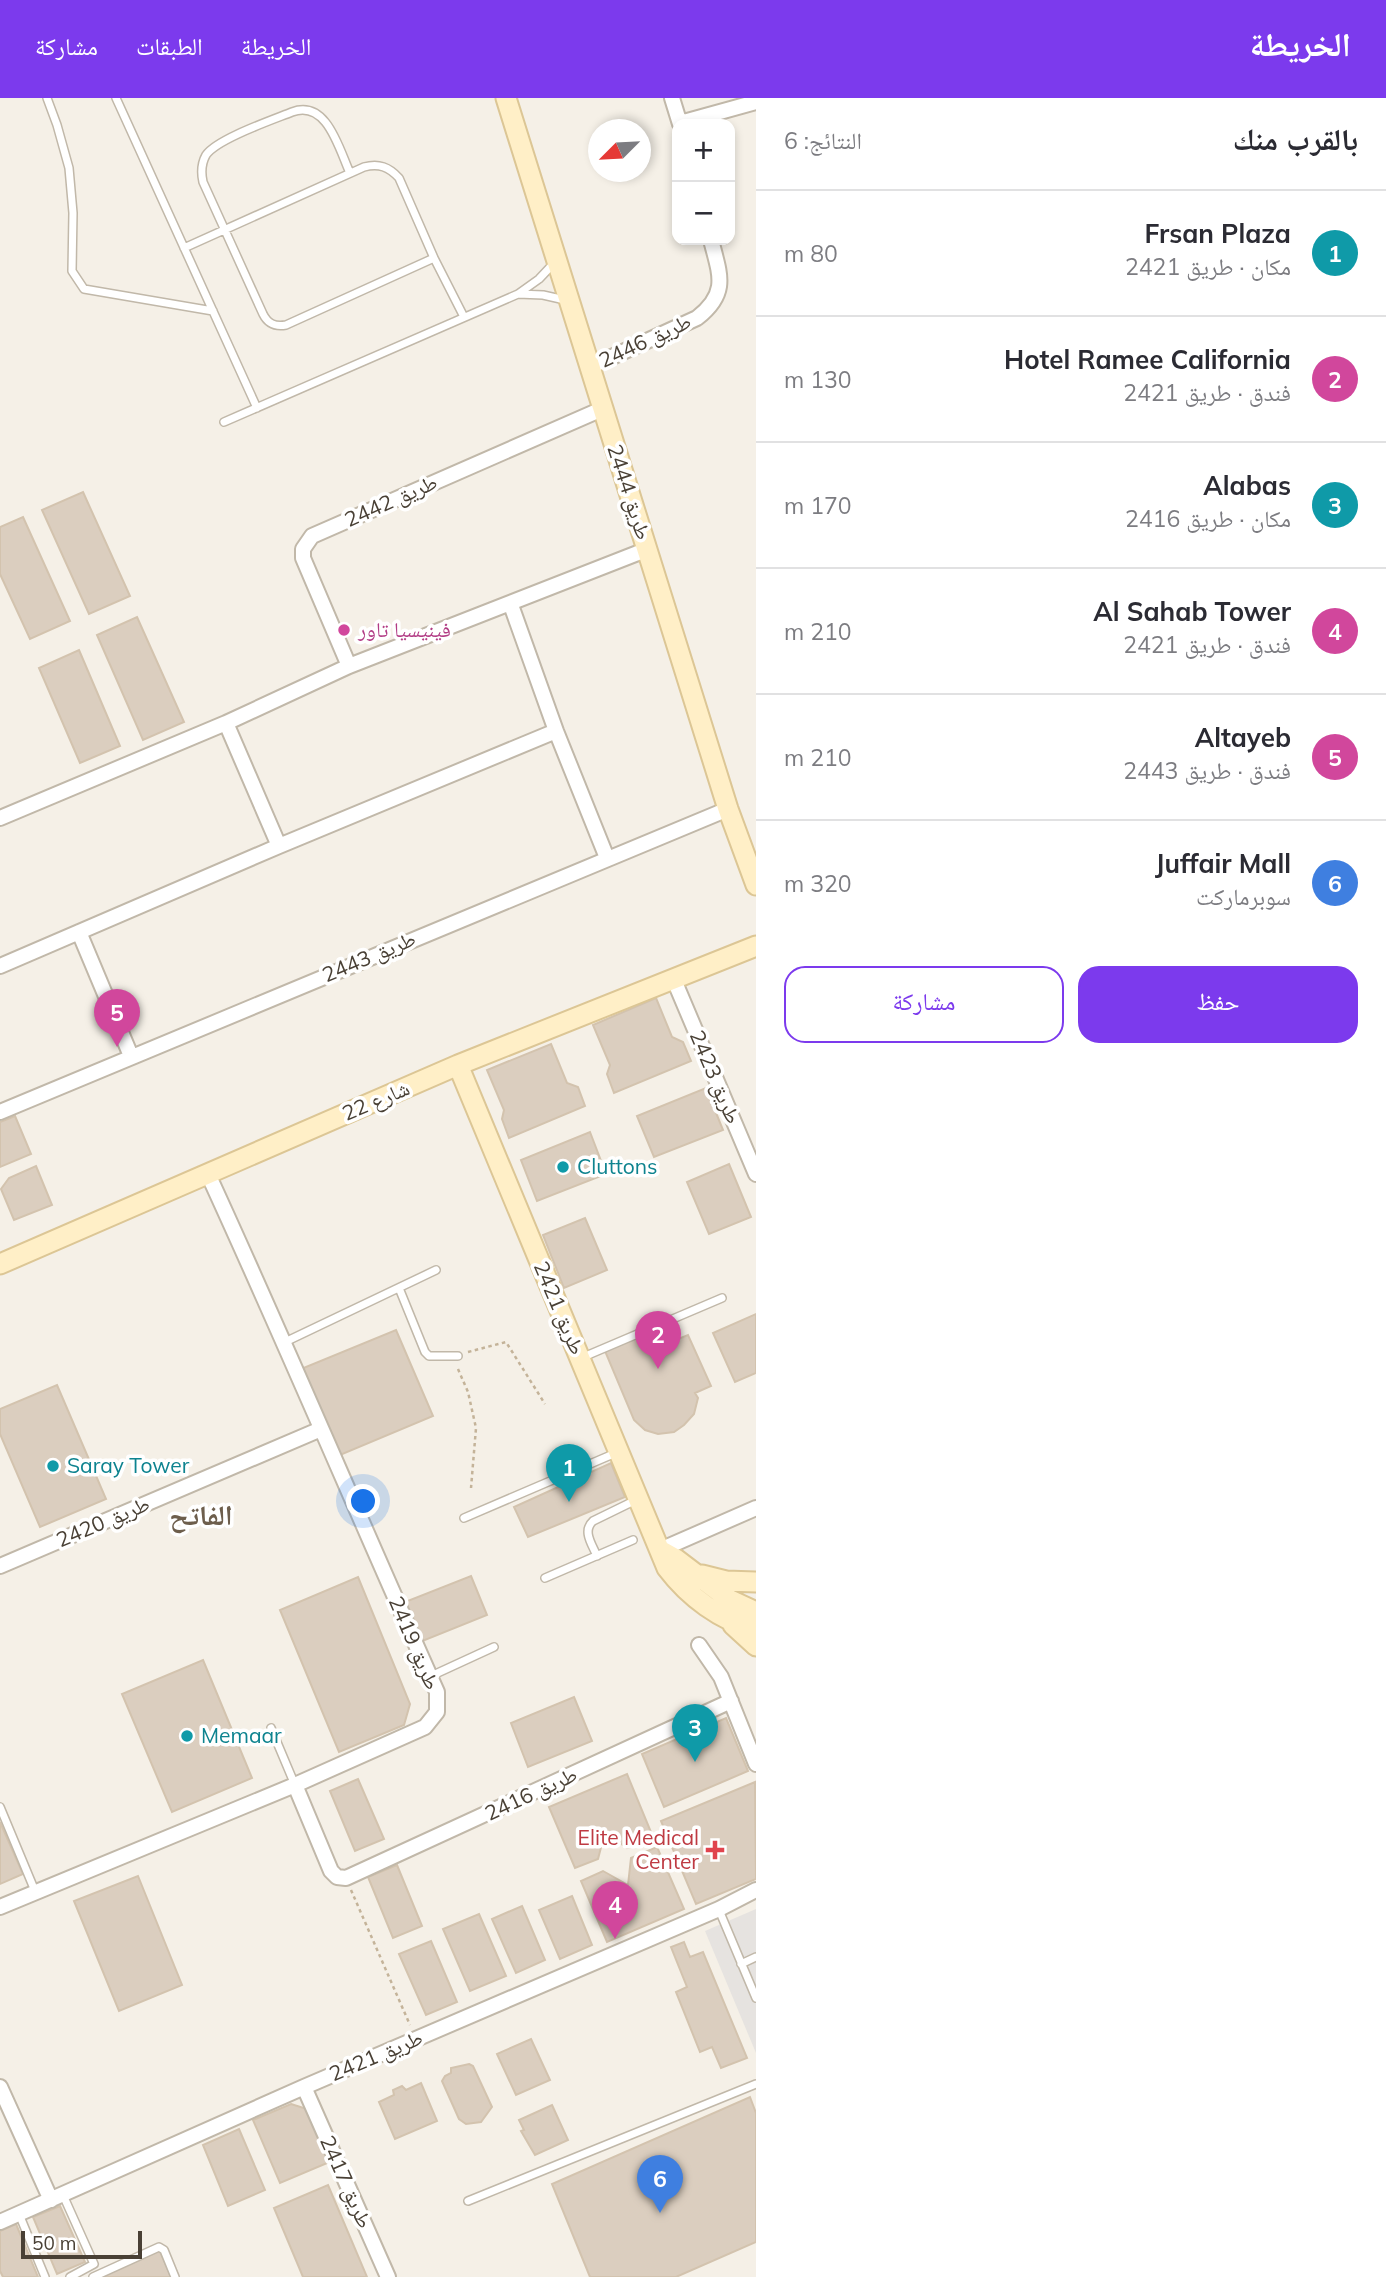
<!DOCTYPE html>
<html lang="ar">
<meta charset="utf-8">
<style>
body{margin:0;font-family:Mulish,"Noto Naskh Arabic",sans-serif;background:#f2f2f3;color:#2b2b33;direction:rtl}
.controls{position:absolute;right:21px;top:21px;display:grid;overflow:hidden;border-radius:14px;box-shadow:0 4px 10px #0003}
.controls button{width:63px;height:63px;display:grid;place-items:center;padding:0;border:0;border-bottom:2px solid #e1e1e2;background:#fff;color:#2b2b33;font:35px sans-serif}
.compass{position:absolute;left:588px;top:21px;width:63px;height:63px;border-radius:50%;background:#fff;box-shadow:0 4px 10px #0003;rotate:246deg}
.scale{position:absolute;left:21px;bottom:18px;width:121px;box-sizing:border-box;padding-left:7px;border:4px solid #494035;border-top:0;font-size:19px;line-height:24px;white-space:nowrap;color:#494035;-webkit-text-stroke:5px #fff;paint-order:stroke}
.you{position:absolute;left:364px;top:1404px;width:24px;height:24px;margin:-18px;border:5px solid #fff;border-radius:50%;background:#1a73e8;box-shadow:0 0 0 10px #1a73e833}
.badge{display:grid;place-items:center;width:46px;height:46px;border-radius:50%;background:#7c3aed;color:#fff;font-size:23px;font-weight:700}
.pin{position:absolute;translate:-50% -58px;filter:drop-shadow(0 2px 4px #0008)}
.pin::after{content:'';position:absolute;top:37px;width:24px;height:21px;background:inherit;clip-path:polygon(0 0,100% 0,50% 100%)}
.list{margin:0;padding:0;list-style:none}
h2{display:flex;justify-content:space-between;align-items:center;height:91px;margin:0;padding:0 28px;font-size:30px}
h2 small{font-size:23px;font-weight:400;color:#7c7c81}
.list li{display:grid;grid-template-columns:46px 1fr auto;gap:21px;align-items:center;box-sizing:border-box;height:126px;padding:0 28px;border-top:2px solid #e1e1e2}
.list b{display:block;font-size:26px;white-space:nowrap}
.list p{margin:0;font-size:23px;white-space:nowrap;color:#7c7c81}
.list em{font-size:23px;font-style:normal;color:#7c7c81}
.actions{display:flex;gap:14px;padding:21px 28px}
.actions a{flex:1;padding:16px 0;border:2px solid #7c3aed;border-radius:21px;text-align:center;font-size:24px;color:#7c3aed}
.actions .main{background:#7c3aed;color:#fff}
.map{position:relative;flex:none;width:756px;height:2179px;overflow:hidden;direction:ltr}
header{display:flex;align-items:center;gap:42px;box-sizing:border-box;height:98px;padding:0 35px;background:#7c3aed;color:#fff}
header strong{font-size:33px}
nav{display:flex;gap:38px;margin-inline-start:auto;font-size:24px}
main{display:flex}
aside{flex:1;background:#fff}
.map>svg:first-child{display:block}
</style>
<header>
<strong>الخريطة</strong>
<nav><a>الخريطة</a><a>الطبقات</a><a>مشاركة</a></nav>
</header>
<main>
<aside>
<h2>بالقرب منك<small>النتائج: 6</small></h2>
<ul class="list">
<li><span class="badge" style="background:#0f9aa8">1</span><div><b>Frsan Plaza</b><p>مكان · طريق 2421</p></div><em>80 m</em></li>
<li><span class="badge" style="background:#d1479c">2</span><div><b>Hotel Ramee California</b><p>فندق · طريق 2421</p></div><em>130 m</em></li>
<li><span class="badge" style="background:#0f9aa8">3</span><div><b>Alabas</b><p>مكان · طريق 2416</p></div><em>170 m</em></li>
<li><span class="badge" style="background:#d1479c">4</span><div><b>Al Sahab Tower</b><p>فندق · طريق 2421</p></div><em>210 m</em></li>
<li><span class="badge" style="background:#d1479c">5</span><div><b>Altayeb</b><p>فندق · طريق 2443</p></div><em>210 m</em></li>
<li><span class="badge" style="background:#3f7fe0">6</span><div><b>Juffair Mall</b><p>سوبرماركت</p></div><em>320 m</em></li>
</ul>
<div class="actions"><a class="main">حفظ</a><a>مشاركة</a></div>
</aside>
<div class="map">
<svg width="756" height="2179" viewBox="0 0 756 2179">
<rect width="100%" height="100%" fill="#f5f0e7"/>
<path fill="#e6e3e0" d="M756 1811V1955L705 1833Z"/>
<path fill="#dbcebf" stroke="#d3c3ae" stroke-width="2" d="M83 394 130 498 89 516 42 412Z
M23 419 70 523 30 541 0 476V429Z
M137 519 184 624 143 642 97 537Z
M79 552 120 648 80 665 39 570Z
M656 900 672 939 683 944 691 963 614 995 607 976 610 967 593 927Z
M551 946 567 985 578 989 585 1008 509 1040 502 1021 504 1012 487 972Z
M706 990 723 1032 654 1059 637 1018Z
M15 1018 31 1056 0 1069V1024Z
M590 1034 606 1076 537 1103 521 1062Z
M729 1066 751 1119 709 1136 687 1084Z
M36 1068 52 1107 14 1122 1 1091 9 1080Z
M585 1120 607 1172 564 1190 543 1137Z
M756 1216V1275L735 1284 713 1235Z
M663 1228 671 1244 688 1237 711 1288 695 1295 698 1300 694 1316 684 1327 674 1334 658 1336 645 1332 634 1322 605 1253Z
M396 1232 433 1318 340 1357 301 1271Z
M57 1287 106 1401 40 1429 0 1336V1311Z
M611 1365 625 1399 528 1439 514 1409Z
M471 1478 487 1517 420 1544 405 1504Z
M358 1479 410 1606 404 1627 339 1654 280 1512Z
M203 1562 252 1680 172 1714 122 1596Z
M574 1599 592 1643 528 1669 511 1625Z
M726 1620 748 1673 664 1709 642 1656Z
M627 1676 653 1739 627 1750 605 1734 598 1761 575 1770 549 1709Z
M358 1681 384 1741 355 1753 330 1693Z
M755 1684 756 1781 696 1806 661 1723Z
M0 1724 23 1776 0 1786Z
M657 1749 684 1811 607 1844 581 1783 603 1773 628 1787 631 1760Z
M397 1767 422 1828 393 1840 368 1779Z
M138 1778 182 1887 119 1913 74 1803Z
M572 1798 592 1847 560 1861 539 1812Z
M522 1808 545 1862 516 1875 492 1821Z
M479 1816 506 1878 470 1893 443 1831Z
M431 1843 457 1904 426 1917 399 1856Z
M684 1844 690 1859 703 1854 747 1960 721 1970 712 1949 700 1954 676 1894 687 1889 671 1849Z
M531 1941 550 1982 516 1997 497 1956Z
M469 1966 473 1968 492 2009 481 2024 466 2026 459 2021 442 1983 445 1978 451 1975V1970Z
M421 1985 437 2023 395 2041 379 2004 394 1997 393 1992 402 1988 406 1992Z
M750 1999 756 2015V2144L676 2179H590L552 2086Z
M291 2006 310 2012 332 2063 280 2085 253 2022Z
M552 2007 568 2042 535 2057 521 2033 524 2032 519 2022Z
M239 2031 265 2092 228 2108 203 2047Z
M328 2087 367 2179H303L274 2110Z
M60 2108 85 2164 57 2176 33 2119Z
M16 2126 38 2179H3L0 2173V2133Z
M159 2151 171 2179H97Z"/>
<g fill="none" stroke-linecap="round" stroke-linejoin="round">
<g stroke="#c1b8a9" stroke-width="10">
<path id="lane" d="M47 0 57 27 69 70 73 115 72 173 84 191 213 213
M116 0 257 310
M350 75C339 51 327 1 292 14 272 22 217 41 206 57 201 66 201 75 203 84L263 216C268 226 275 229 286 227L434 160
M184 150 364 69C379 65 389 69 399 80L434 160 464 219
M518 196 543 197 565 202
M224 324 518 196 539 181 555 164
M399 1190 425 1254 429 1258H458
M285 1244 436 1172
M581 1260 722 1200
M464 1420 618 1354
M597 1458C592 1446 582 1433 593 1423L636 1402
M545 1480 633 1442
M431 1578 494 1549
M271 1630 295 1687
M0 1709 35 1793
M719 1812 756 1900
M741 1866 756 1859
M63 2097 94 2166 70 2179
M468 2103 756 1986
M19 2116 45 2179
M93 2179 159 2149 164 2152 175 2179"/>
</g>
<g stroke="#c1b8a9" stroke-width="18">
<path id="street" d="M672 0 680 26
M680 25 756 4
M590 269 697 220C729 195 720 177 711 142
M511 507 556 633 607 760
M349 568 303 460V451L312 438 602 311
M226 625 279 748
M0 720 226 625 349 568 648 451
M79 834 131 958
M0 868 279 748 556 633
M674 882 756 1076
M0 1014 728 711
M660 1452 756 1410
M0 1468 321 1331
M699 1547 721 1579 756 1666
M295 1687 331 1773 337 1779 346 1780 731 1603
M0 1809 295 1687 425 1629 437 1614V1594C360 1422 287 1248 208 1076
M0 1989 51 2102
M304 1989 388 2179
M0 2124 304 1989 719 1811 756 1792"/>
</g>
<g stroke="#dcc695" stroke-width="23">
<path id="secondary" d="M506 0 728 711 756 787
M458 967 667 1470C689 1499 720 1522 756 1532
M0 1166 458 967 756 848
M660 1452 676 1461 730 1502 756 1514
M702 1477 726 1483 756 1484
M733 1527 756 1548"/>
</g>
<path stroke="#c4b399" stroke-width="2.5" stroke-dasharray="3.5 3.5" stroke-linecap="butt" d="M468 1254 506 1244 545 1306
M458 1271 468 1294 476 1330 471 1390
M351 1792 410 1927"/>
<use href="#lane" stroke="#fff" stroke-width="7"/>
<use href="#street" stroke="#fff" stroke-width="14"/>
<use href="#secondary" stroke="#ffefc7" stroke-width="19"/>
</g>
<circle fill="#d1479c" stroke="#fff" stroke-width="2.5" cx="344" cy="532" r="7"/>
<g fill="#0f9aa8" stroke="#fff" stroke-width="2.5">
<circle cx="563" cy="1069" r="7"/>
<circle cx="53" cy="1368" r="7"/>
<circle cx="187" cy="1638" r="7"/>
</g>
<path fill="#e0444e" stroke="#fff" stroke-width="2.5" d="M711.5 1741.5h7v7h7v7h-7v7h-7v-7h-7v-7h7z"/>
<g text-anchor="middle" stroke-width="7" stroke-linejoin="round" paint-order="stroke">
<g font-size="21" fill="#494035" stroke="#fff">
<text transform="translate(645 243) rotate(-25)" y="7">طريق 2446</text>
<text transform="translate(629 394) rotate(72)" y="7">طريق 2444</text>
<text transform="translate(391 403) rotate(-24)" y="7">طريق 2442</text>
<text transform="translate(369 859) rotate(-23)" y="7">طريق 2443</text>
<text transform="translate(715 979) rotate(67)" y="7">طريق 2423</text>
<text transform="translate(376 1003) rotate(-23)" y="7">شارع 22</text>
<text transform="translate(559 1210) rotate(67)" y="7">طريق 2421</text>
<text transform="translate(103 1424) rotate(-23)" y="7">طريق 2420</text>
<text transform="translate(414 1545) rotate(67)" y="7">طريق 2419</text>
<text transform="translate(531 1696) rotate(-25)" y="7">طريق 2416</text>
<text transform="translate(376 1958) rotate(-23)" y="7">طريق 2421</text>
<text transform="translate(346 2084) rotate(66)" y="7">طريق 2417</text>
</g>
<g font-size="21" fill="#b23c85" stroke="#fff" text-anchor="start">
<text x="358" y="539">فينيسيا تاور</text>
</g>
<g font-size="21" fill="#0d838f" stroke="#fff" text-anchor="start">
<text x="577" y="1076">Cluttons</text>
<text x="67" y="1375">Saray Tower</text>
<text x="201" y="1645">Memaar</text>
</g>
<g font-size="21" fill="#be3a42" stroke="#fff" text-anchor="end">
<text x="699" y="1747">Elite Medical<tspan x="699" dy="24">Center</tspan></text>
</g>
<g font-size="28" font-weight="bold" fill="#6d5e4c" stroke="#fff">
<text x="201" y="1427">الفاتح</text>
</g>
</g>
</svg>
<div class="controls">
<button>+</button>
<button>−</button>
</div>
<svg class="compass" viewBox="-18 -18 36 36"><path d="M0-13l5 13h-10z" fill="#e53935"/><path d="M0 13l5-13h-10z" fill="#7c7c81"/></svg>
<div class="scale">50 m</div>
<div class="you"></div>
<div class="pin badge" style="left:569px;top:1404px;background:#0f9aa8">1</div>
<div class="pin badge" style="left:658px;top:1271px;background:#d1479c">2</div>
<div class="pin badge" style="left:695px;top:1664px;background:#0f9aa8">3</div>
<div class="pin badge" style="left:615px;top:1841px;background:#d1479c">4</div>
<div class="pin badge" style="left:117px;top:949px;background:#d1479c">5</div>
<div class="pin badge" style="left:660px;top:2115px;background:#3f7fe0">6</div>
</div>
</main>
